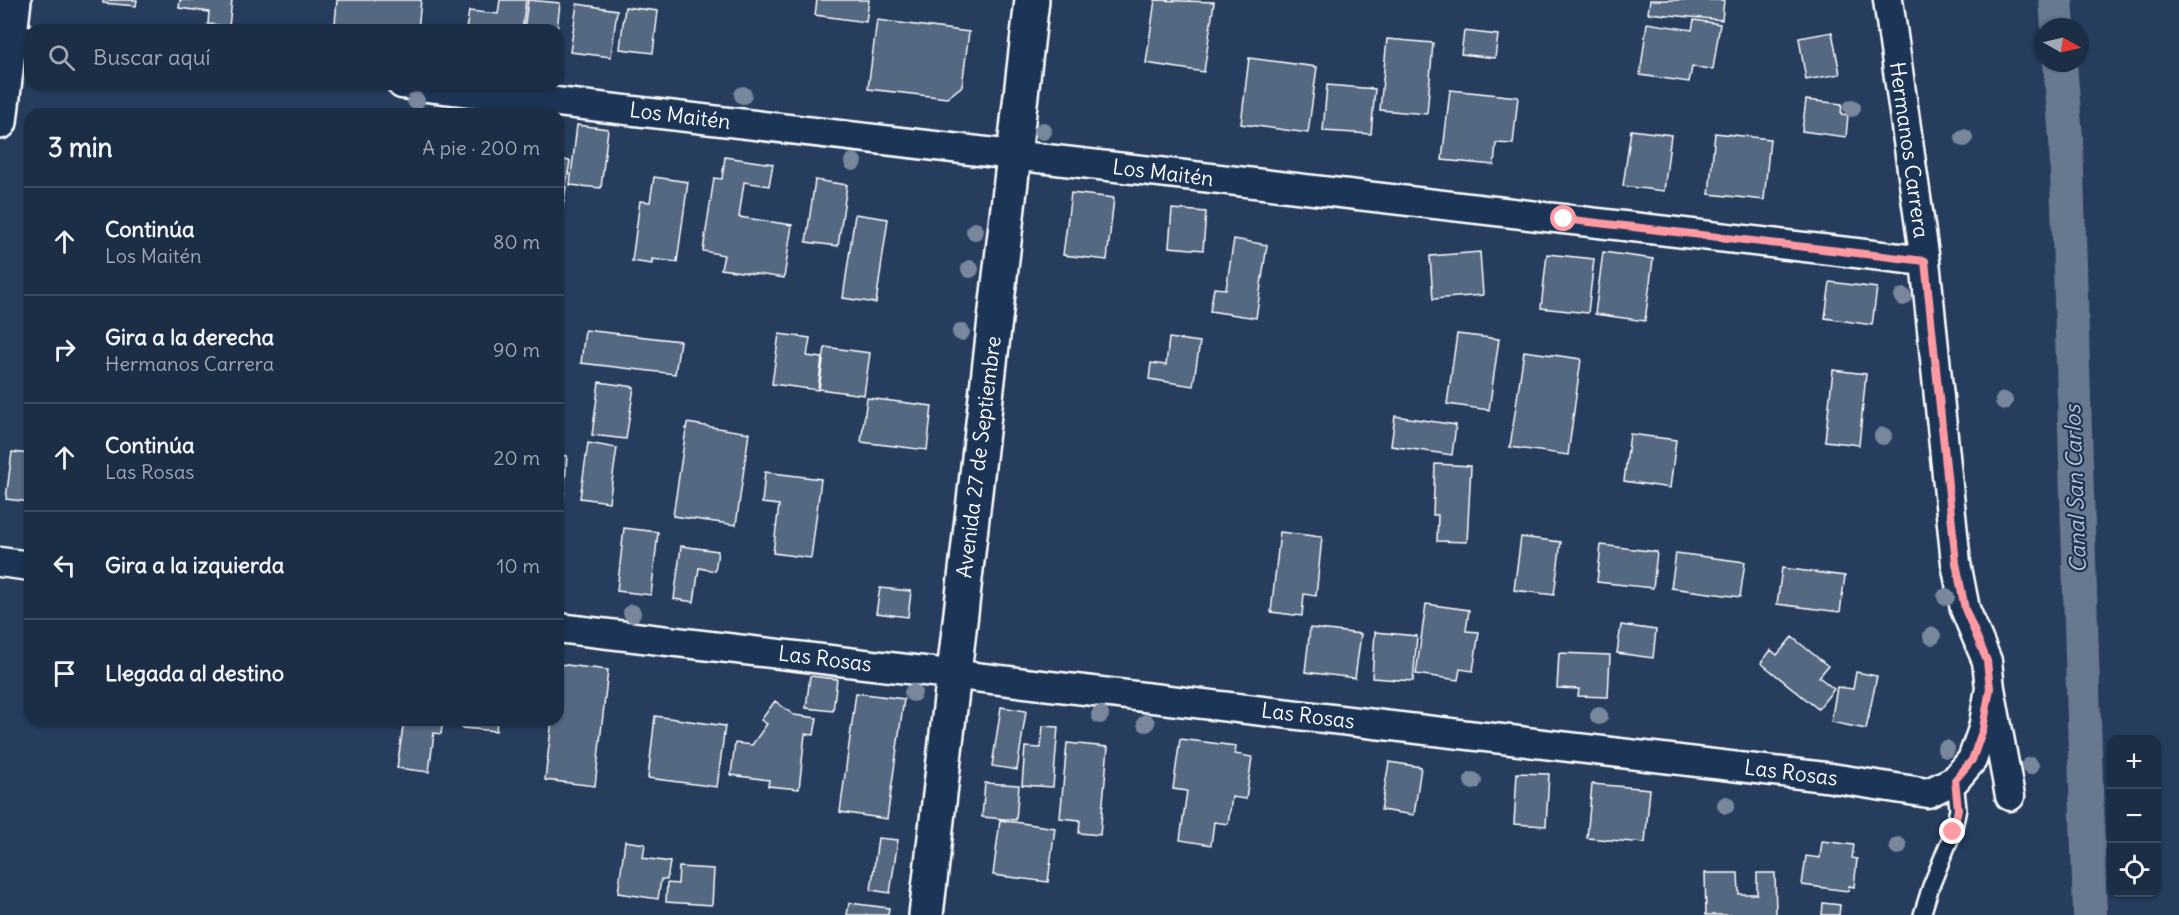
<!DOCTYPE html>
<html lang="es">
<meta charset="utf-8">
<style>
body{margin:0;font-family:Delius,sans-serif;background:#25364d;color:#f1f3f6}
.controls{position:absolute;right:18px;bottom:18px;display:grid;overflow:hidden;border-radius:12px;box-shadow:0 2px 4px #0004}
.controls button{width:54px;height:54px;display:grid;place-items:center;padding:0;border:0;border-bottom:2px solid #3a4a5f;background:#1c2e46;color:#f1f3f6;font:30px sans-serif}
.compass{position:absolute;left:2035px;top:18px;width:54px;height:54px;border-radius:50%;background:#1c2e46;box-shadow:0 2px 4px #0004;rotate:98deg}
.stop{position:absolute;width:18px;height:18px;margin:-14px;border:4px solid #ff9aa2;border-radius:50%;background:#fff}
.stop.end{background:#ff9aa2;border-color:#fff;box-shadow:0 2px 6px #0008}
.list{margin:0;padding:0;list-style:none}
h2{display:flex;justify-content:space-between;align-items:center;height:78px;margin:0;padding:0 24px;font-size:26px}
h2 small{font-size:20px;font-weight:400;color:#a0a8b3}
.list li{display:grid;grid-template-columns:39px 1fr auto;gap:18px;align-items:center;box-sizing:border-box;height:108px;padding:0 24px;border-top:2px solid #3a4a5f}
.list b{display:block;font-size:22px;white-space:nowrap}
.list p{margin:0;font-size:20px;white-space:nowrap;color:#a0a8b3}
.list em{font-size:20px;font-style:normal;color:#a0a8b3}
.icon{flex:none;width:33px;height:33px;fill:none;stroke:currentColor;stroke-width:2;stroke-linecap:round;stroke-linejoin:round}
.map{position:relative;flex:none;width:2179px;height:915px;overflow:hidden}
.search{position:absolute;background:#1c2e46;box-shadow:0 2px 4px #0004;left:24px;top:24px;width:540px;height:66px;display:flex;align-items:center;gap:15px;box-sizing:border-box;padding:0 21px;border-radius:18px;color:#a0a8b3;font-size:22px}
.panel{position:absolute;background:#1c2e46;box-shadow:0 2px 4px #0004;left:24px;top:108px;width:540px;height:618px;border-radius:18px}
.map>svg:first-child{display:block}
</style>
<div class="map">
<svg width="2179" height="915" viewBox="0 0 2179 915">
<rect width="100%" height="100%" fill="#263d5e"/>
<filter id="ink" filterUnits="userSpaceOnUse"><feTurbulence type="fractalNoise" baseFrequency=".0167" numOctaves="2"/><feDisplacementMap in="SourceGraphic" scale="12" xChannelSelector="R" yChannelSelector="G"/><feConvolveMatrix kernelMatrix="1 2 1 2 8 2 1 2 1" color-interpolation-filters="sRGB"/></filter>
<g filter="url(#ink)">
<g fill="none" stroke-linecap="round" stroke-linejoin="round">
<path stroke="#67788e" stroke-width="34" d="M2056 0 2058 27
M2060 63 2066 139 2090 915"/>
</g>
<path fill="#556781" stroke="#fff" stroke-width="1.5" d="M103 0H137L136 6 103 3Z
M180 0H232L229 26 208 24 209 12 179 8Z
M337 0H421L418 30H388L335 24Z
M500 0H526L522 30H466L469 11 498 14Z
M528 0 560 3 557 30H524Z
M817 0H869L866 22 815 15Z
M1155 0 1214 2 1204 72 1146 63Z
M1650 0H1724L1722 20 1648 13Z
M577 4 617 10 611 57 570 52Z
M625 7 658 11 653 53 620 49Z
M877 20 969 32 962 86 947 98 868 89Z
M1694 20 1720 24 1713 69 1692 67 1689 82 1640 75 1647 23 1692 30Z
M1464 31 1498 35 1495 58 1461 54Z
M1832 32 1840 74 1806 80 1799 38Z
M1387 39 1433 43 1427 114 1380 110Z
M1249 58 1317 67 1308 133 1241 124Z
M1327 85 1375 89 1371 134 1323 131Z
M1450 90 1518 97 1513 144 1496 143 1494 165 1442 160Z
M1806 100 1842 104 1841 114 1848 115 1846 137 1802 131Z
M577 125 608 129 601 188 570 185Z
M1631 130 1671 135 1664 191 1623 186Z
M1715 133 1770 139 1764 200 1709 194Z
M725 157 773 164 769 186 744 182 739 217 792 225 784 278 721 269 724 255 703 251 714 178 722 179Z
M558 159 570 161 562 213 558 212Z
M654 177 688 182 677 262 652 259V264L632 261 640 201 650 202Z
M815 180 847 185 838 246 806 242Z
M1071 193 1114 198 1107 260 1063 255Z
M1172 209 1206 212 1203 250 1169 247Z
M855 214 888 219 876 303 843 298Z
M1234 239 1267 245 1256 318 1210 311 1214 288 1226 289Z
M1480 252 1483 295 1433 299 1430 256Z
M1603 252 1653 259 1645 321 1595 314Z
M1547 254 1594 259 1588 313 1541 308Z
M1830 282 1877 288 1872 325 1825 318Z
M585 330 680 341 675 374 581 363Z
M779 334 810 338 807 356 822 358 818 390 772 384Z
M1457 334 1499 339 1489 410 1447 404Z
M1169 338 1200 342 1193 386 1149 379 1151 363 1166 365Z
M825 347 870 353 864 395 819 389Z
M1524 351 1581 359 1568 455 1510 447Z
M1833 370 1866 374 1859 445 1825 441Z
M599 382 634 387 626 439 592 435Z
M867 398 932 406 927 450 861 442Z
M1395 416 1456 425 1452 455 1391 446Z
M687 423 749 433 736 525 673 516Z
M1630 434 1676 440 1670 488 1624 481Z
M588 443 617 448 609 502 580 498Z
M12 452 30 454V502L6 499Z
M558 455 567 456 563 508 558 507Z
M1435 464 1471 466 1467 542 1437 541 1438 515H1433Z
M765 472 821 479 811 558 773 553 779 505 762 503Z
M624 528 658 532 651 595 617 591Z
M1280 532 1322 537 1316 596 1304 594 1302 616 1271 612Z
M1521 537 1561 542 1554 595 1514 590Z
M1601 545 1657 552 1653 588 1597 582Z
M681 546 718 551 715 571 699 568 694 602 674 599Z
M1676 553 1745 562 1740 597 1671 588Z
M1782 568 1845 576 1840 612 1777 604Z
M880 588 911 591 908 617 876 613Z
M1426 604 1469 610 1466 631 1479 632 1473 671 1460 669 1458 680 1416 674Z
M1621 625 1656 630 1653 658 1617 653Z
M1310 628 1361 634 1355 678 1305 672Z
M1375 632 1417 636 1413 681 1372 678Z
M1792 637 1828 666 1819 677 1834 689 1818 709 1761 663 1771 650 1777 655Z
M1559 653 1610 655 1608 697 1578 696 1579 689 1557 688Z
M558 664 608 670 595 786 545 780 552 720H558Z
M1856 672 1877 676 1866 729 1831 722 1837 687 1853 689Z
M810 676 837 679 833 711 806 708Z
M856 693 904 699 887 819 840 812Z
M775 701 794 715 817 718 814 735 805 734 799 789 768 786 769 780 731 775 735 743 752 745 767 724 761 720Z
M1001 707 1026 711 1017 770 992 766Z
M655 716 725 726 717 787 648 778Z
M401 720H443L441 734 434 733 429 772 397 768 404 720Z
M463 720H497L496 731 462 728Z
M1043 726 1058 727 1053 787 1022 785 1025 747 1041 748Z
M1180 739 1236 746 1235 754 1252 757 1246 799 1232 797 1228 824 1214 822 1211 845 1180 840 1187 791 1173 789Z
M1067 743 1108 747 1100 835 1079 833 1080 820 1060 818Z
M1389 762 1421 767 1414 815 1381 810Z
M1517 773 1549 774 1546 826 1514 824Z
M985 783 1019 785 1016 820 982 817Z
M1592 784 1650 789 1645 843 1587 838Z
M1000 820 1055 828 1048 882 993 875Z
M878 838 898 840 890 893 871 890Z
M625 841 645 844 643 858 670 862 667 880 661 879 658 899 618 893Z
M1822 841 1854 845 1852 858 1857 859 1854 887 1849 886 1848 891 1802 885 1806 856 1820 858Z
M679 867 714 869 712 905 666 902 667 883 678 884Z
M1705 873H1738L1739 894H1757V873H1775L1776 915H1706Z
M849 903 889 908 888 915H847Z
M1823 903 1840 905 1839 915H1822Z"/>
<g fill="none" stroke-linecap="round" stroke-linejoin="round">
<g stroke="#fff" stroke-width="20">
<path id="lane" d="M1922 915 1931 886 1953 832 1958 809 1955 780"/>
</g>
<g stroke="#fff" stroke-width="33">
<path id="street" d="M1888 0 1925 261 1956 563 1965 609 1987 661 1990 688 2010 796
M0 38 30 41
M402 84 1925 261
M0 562 30 566
M558 628 1825 777 1928 793 1955 780 1972 760 1983 729 1990 688"/>
</g>
<g stroke="#fff" stroke-width="38">
<path id="secondary" d="M0 122 14 0
M926 915 1032 0"/>
</g>
<use href="#lane" stroke="#1d3557" stroke-width="15"/>
<use href="#street" stroke="#1d3557" stroke-width="28"/>
<use href="#secondary" stroke="#1d3557" stroke-width="33"/>
</g>
<g fill="#79879c">
<circle cx="743" cy="95" r="9"/>
<circle cx="416" cy="101" r="9"/>
<circle cx="1852" cy="108" r="9"/>
<circle cx="1043" cy="131" r="9"/>
<circle cx="1964" cy="138" r="9"/>
<circle cx="853" cy="162" r="9"/>
<circle cx="975" cy="231" r="9"/>
<circle cx="970" cy="269" r="9"/>
<circle cx="1903" cy="297" r="9"/>
<circle cx="961" cy="332" r="9"/>
<circle cx="2004" cy="401" r="9"/>
<circle cx="1883" cy="436" r="9"/>
<circle cx="1946" cy="597" r="9"/>
<circle cx="632" cy="613" r="9"/>
<circle cx="1932" cy="636" r="9"/>
<circle cx="913" cy="693" r="9"/>
<circle cx="1100" cy="715" r="9"/>
<circle cx="1599" cy="716" r="9"/>
<circle cx="1146" cy="723" r="9"/>
<circle cx="1946" cy="749" r="9"/>
<circle cx="2030" cy="766" r="9"/>
<circle cx="1473" cy="781" r="9"/>
<circle cx="1726" cy="805" r="9"/>
<circle cx="1898" cy="846" r="9"/>
</g>
</g>
<g fill="none" stroke-linecap="round" stroke-linejoin="round" filter="url(#ink)">
<path stroke="#ff9aa2" stroke-width="8" d="M1564 219 1925 261 1956 563 1965 609 1987 661 1990 688 1983 729 1972 760 1955 780 1958 809 1953 832"/>
</g>
<g text-anchor="middle" stroke-width="4.5" stroke-linejoin="round" paint-order="stroke">
<g font-size="21" fill="#fff" stroke="#1d3557">
<text transform="translate(680 116) rotate(7)" y="7">Los Maitén</text>
<text transform="translate(1909 150) rotate(82)" y="7">Hermanos Carrera</text>
<text transform="translate(1163 173) rotate(7)" y="7">Los Maitén</text>
<text transform="translate(979 457) rotate(-83)" y="7">Avenida 27 de Septiembre</text>
<text transform="translate(825 659) rotate(7)" y="7">Las Rosas</text>
<text transform="translate(1308 716) rotate(7)" y="7">Las Rosas</text>
<text transform="translate(1791 773) rotate(7)" y="7">Las Rosas</text>
</g>
<g font-size="22" font-style="italic" fill="#bbc2cc" stroke="#1d3557">
<text transform="translate(2075 489) rotate(-92)" y="8">Canal San Carlos</text>
</g>
</g>
</svg>
<div class="controls">
<button>+</button>
<button>−</button>
<button><svg class="icon" aria-label="locate" viewBox="0 0 24 24"><circle cx="12" cy="12" r="6"/><path d="M12 2v4M12 18v4M2 12h4M18 12h4"/></svg></button>
</div>
<svg class="compass" viewBox="-18 -18 36 36"><path d="M0-13l5 13h-10z" fill="#e53935"/><path d="M0 13l5-13h-10z" fill="#a0a8b3"/></svg>
<div class="stop" style="left:1564px;top:219px"></div>
<div class="stop end" style="left:1953px;top:832px"></div>
<div class="search"><svg class="icon" aria-label="search" viewBox="0 0 24 24"><circle cx="10" cy="10" r="6"/><path d="M15 15l6 6"/></svg>Buscar aquí</div>
<section class="panel">
<h2>3 min<small>A pie · 200 m</small></h2>
<ul class="list">
<li><svg class="icon" aria-label="ahead" viewBox="0 0 24 24"><path d="M12 20V5M6 11l6-6 6 6"/></svg><div><b>Continúa</b><p>Los Maitén</p></div><em>80 m</em></li>
<li><svg class="icon" aria-label="right" viewBox="0 0 24 24"><path d="M7 20v-9h11M14 6l5 5-5 5"/></svg><div><b>Gira a la derecha</b><p>Hermanos Carrera</p></div><em>90 m</em></li>
<li><svg class="icon" aria-label="ahead" viewBox="0 0 24 24"><path d="M12 20V5M6 11l6-6 6 6"/></svg><div><b>Continúa</b><p>Las Rosas</p></div><em>20 m</em></li>
<li><svg class="icon" aria-label="left" viewBox="0 0 24 24"><path d="M17 20v-9H6M10 6l-5 5 5 5"/></svg><div><b>Gira a la izquierda</b></div><em>10 m</em></li>
<li><svg class="icon" aria-label="arrive" viewBox="0 0 24 24"><path d="M6 21V4h12l-3 4 3 4H6"/></svg><div><b>Llegada al destino</b></div></li>
</ul>
</section>
</div>
